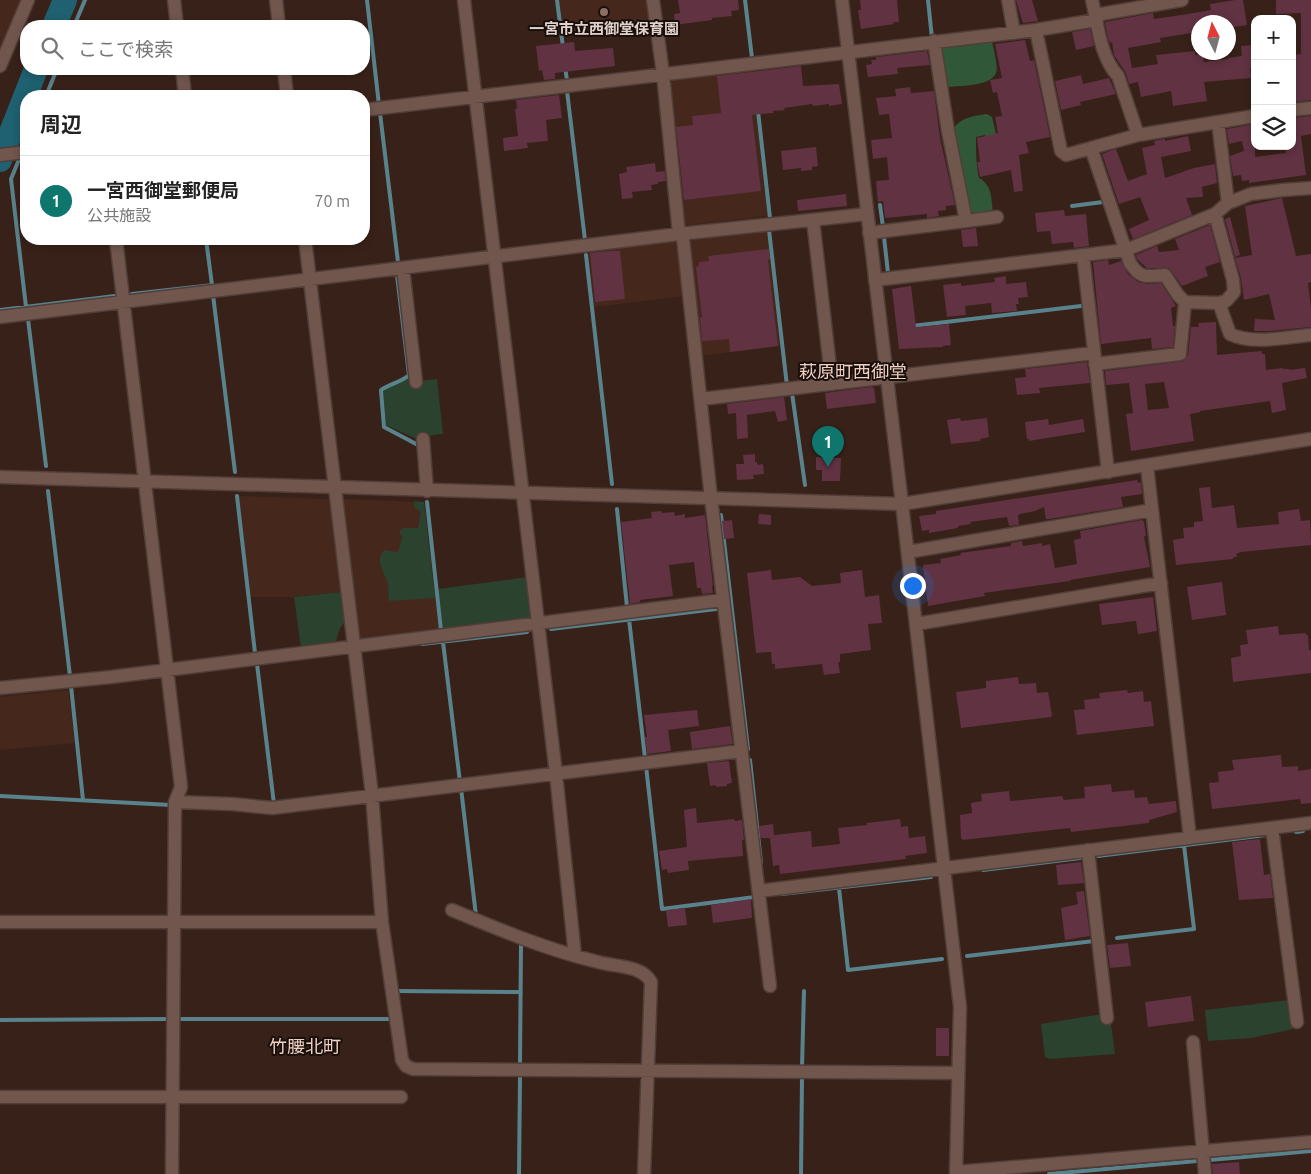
<!DOCTYPE html>
<html lang="ja">
<meta charset="utf-8">
<style>
body{margin:0;font-family:Ubuntu,"Noto Sans JP",sans-serif;background:#f2f2f2;color:#222}
.controls{position:absolute;right:15px;top:15px;display:grid;overflow:hidden;border-radius:10px;box-shadow:0 2px 8px #0003}
.controls button{width:45px;height:45px;display:grid;place-items:center;padding:0;border:0;border-bottom:1px solid #e0e0e0;background:#fff;color:#222;font:25px sans-serif}
.compass{position:absolute;left:1191px;top:15px;width:45px;height:45px;border-radius:50%;background:#fff;box-shadow:0 2px 8px #0003;rotate:354deg}
.you{position:absolute;left:912px;top:585px;width:18px;height:18px;margin:-12px;border:4px solid #fff;border-radius:50%;background:#1a73e8;box-shadow:0 0 0 8px #1a73e833}
.badge{display:grid;place-items:center;width:32px;height:32px;border-radius:50%;background:#0f766e;color:#fff;font-size:16px;font-weight:700}
.pin{position:absolute;translate:-50% -41px;filter:drop-shadow(0 1px 2px #0008)}
.pin::after{content:'';position:absolute;top:26px;width:18px;height:15px;background:inherit;clip-path:polygon(0 0,100% 0,50% 100%)}
.list{margin:0;padding:0;list-style:none}
h2{display:flex;justify-content:space-between;align-items:center;height:65px;margin:0;padding:0 20px;font-size:21px}
h2 small{font-size:16px;font-weight:400;color:#767676}
.list li{display:grid;grid-template-columns:32px 1fr auto;gap:15px;align-items:center;box-sizing:border-box;height:90px;padding:0 20px;border-top:1px solid #e0e0e0}
.list b{display:block;font-size:19px;white-space:nowrap}
.list p{margin:0;font-size:16px;white-space:nowrap;color:#767676}
.list em{font-size:16px;font-style:normal;color:#767676}
.icon{flex:none;width:28px;height:28px;fill:none;stroke:currentColor;stroke-width:2;stroke-linecap:round;stroke-linejoin:round}
.map{position:relative;flex:none;width:1311px;height:1174px;overflow:hidden}
.search{position:absolute;background:#fff;box-shadow:0 2px 8px #0003;left:20px;top:20px;width:350px;height:55px;display:flex;align-items:center;gap:12px;box-sizing:border-box;padding:0 18px;border-radius:20px;color:#767676;font-size:19px}
.panel{position:absolute;background:#fff;box-shadow:0 2px 8px #0003;left:20px;top:90px;width:350px;height:155px;border-radius:20px}
.map>svg:first-child{display:block}
</style>
<div class="map">
<svg width="1311" height="1174" viewBox="0 0 1311 1174">
<rect width="100%" height="100%" fill="#382119"/>
<path fill="#45271c" d="M0 0H22L0 54Z
M557 0H649L652 24 562 35Z
M751 68 768 216 687 225 683 221 667 82 670 77Z
M768 229 781 346 699 356 689 238Z
M673 239 679 242 684 296 594 307 587 249Z
M239 496 327 499 330 502 341 592 294 597H250Z
M345 499 424 502 439 631 360 640 356 638 340 504Z
M68 690 75 743 0 750V697Z"/>
<path fill="#2a422e" d="M408 379 420 381 437 379 443 434 418 437 417 439 386 425 383 390 389 386Z
M414 501 424 502 435 598 389 601C388 595 389 587 387 581 383 570 375 560 384 550L398 552 402 538 399 531 404 528H418L421 512 414 507Z
M529 577 533 616 529 621 443 630 438 589Z
M341 592 345 622 340 628 335 644 301 648 294 597Z
M1290 1000 1293 1029 1252 1038 1208 1041 1205 1010Z
M1102 1014 1104 1025 1111 1024 1115 1054 1050 1059 1045 1057 1041 1024Z"/>
<path fill="#305738" d="M992 41C993 48 999 67 996 73 990 87 962 85 948 87L946 84 941 47Z
M987 114 992 117 997 138 987 139 985 135 976 137C976 150 976 164 979 178 992 185 991 197 993 211 986 217 975 215 968 210L953 130C960 117 974 116 987 114Z"/>
<g fill="none" stroke-linecap="round" stroke-linejoin="round">
<path stroke="#59838c" stroke-width="4" d="M367 0 379 105
M557 0 563 47
M745 0 752 58
M928 0 932 38
M74 26 85 0
M565 67 567 80
M567 91 585 240
M46 96 57 69
M758 111 770 218
M380 113 398 262
M20 157 11 179 26 307
M880 205 883 227
M1072 206 1103 202
M769 230 787 386
M884 237 888 273
M206 239 212 285
M586 255 612 484
M397 275 409 375C404 381 389 384 381 390L384 427 418 445V447
M132 294 213 285
M213 295 235 472
M0 310 115 296
M28 319 46 466
M912 326 1081 306
M792 393 805 485
M48 491 70 676
M237 496 255 653
M427 502 441 630
M617 509 627 607
M721 515 748 749
M629 619 645 758
M551 629 716 609
M443 642 460 782
M422 644 527 632
M257 664 274 804
M71 686 83 800
M750 760 761 863
M646 766 662 909 755 897
M461 788 476 916
M0 796 171 805
M1296 832 1303 831
M1098 856 1266 835
M983 870 1080 858
M839 888 848 970 942 959
M782 894 931 877
M1117 938 1194 929 1184 845
M967 956 1094 941
M396 991 521 992
M177 1019H391
M0 1020 168 1019
M520 1062 521 944
M802 1067 804 991
M1209 1160 1311 1151
M519 1174 520 1078
M801 1174 802 1078
M1049 1174 1197 1161"/>
<path stroke="#1f6170" stroke-width="24" d="M54 26 65 0
M0 160 36 69"/>
</g>
<path fill="#603242" fill-rule="evenodd" d="M678 0H738L739 10 731 11 732 16 712 18V20L675 25 674 14 680 13Z
M860 0H897L899 22H893L894 24 861 29 858 10H861Z
M1016 0H1032L1038 21 1023 23Z
M1235 0H1243L1247 25 1228 28V22H1198V32L1160 38 1161 42 1128 48 1132 68 1158 64 1156 55 1195 51V55L1203 54 1204 62 1228 59V58L1242 56 1241 46 1253 45 1255 67 1250 68 1251 78 1204 82 1207 101 1173 106 1171 91 1141 97 1138 82 1129 84 1126 73 1114 55 1112 42 1110 43 1108 38 1105 22 1153 13 1154 19 1188 14 1211 10 1210 4Z
M1276 0H1311V100L1293 102 1292 61 1293 55 1301 54V13L1276 14Z
M1090 29 1094 46 1076 50 1072 32Z
M1025 40 1030 61 1034 60 1050 137 1026 142 1029 153 1019 155 1023 191 1014 192 1011 170 980 177 977 162H980L977 138 998 133 995 117 1002 116 997 92 993 93 990 80 1002 78 995 44Z
M574 42 575 51 613 48 615 66 555 73V79L544 80 542 70 539 71 536 46Z
M927 51 930 65 897 68 898 74 868 77 866 65 872 64 871 60H876V57Z
M801 66 803 86 839 84 842 104 829 106V104L813 106 812 104 784 108 785 110 773 111V113L752 115 761 191 684 200 676 127 693 125 692 116 721 113 717 76Z
M1081 75 1083 84 1109 78 1116 94 1080 102 1081 105 1061 110 1055 81Z
M910 87 911 93 934 91 940 138 955 205 946 206V210L938 211 939 216 927 218V214L885 218 883 201 878 202 876 181 889 180 887 157 873 159 871 140 892 138 889 114 879 115 876 98 896 96 895 89Z
M559 95 562 118 546 120 548 141 527 143 528 148 504 151 503 138 518 136 515 109H517L516 100Z
M1311 116V134L1301 136 1306 175 1249 183V180L1242 181 1241 175 1233 176 1230 156 1244 151 1242 141 1229 144 1227 129 1255 124V157L1286 153 1285 146H1292V118Z
M1188 136 1191 151 1161 157 1165 178 1194 168 1215 164 1217 183 1202 187 1203 197 1186 198 1192 215 1133 239 1129 229 1149 220 1140 197 1119 204 1102 154 1116 149 1128 181 1147 174 1142 148 1155 145 1154 141 1165 139V141Z
M816 147 818 166 812 167V170L801 171V168L783 170 781 151Z
M655 163 656 172 665 171 666 181 658 182V184L651 185 652 190 632 192 633 198 622 199 619 174 627 172 626 167Z
M846 194 847 206 798 211 797 200Z
M1282 198 1296 256 1311 254V282L1308 283 1311 309V327L1270 331H1254L1255 319 1275 320 1269 294 1244 300 1241 278 1235 258 1252 255 1245 206Z
M1064 210 1065 216 1086 214 1089 246 1074 248 1073 242 1052 244 1050 231 1037 232 1035 213Z
M1230 217 1240 255 1235 257 1225 219Z
M1210 225 1220 262 1205 267 1208 276 1182 286 1169 268H1147L1137 259 1136 255 1157 246 1159 252 1179 250 1175 239Z
M976 228 978 246 963 247 961 230Z
M769 249 770 259 768 260 778 346 730 352 729 339 702 341 700 317H702L696 267 699 266V262L709 261 708 256Z
M610 251H620L625 299 595 302 590 253Z
M1108 260 1109 265 1121 261 1128 274 1138 282 1148 284 1161 283 1176 306 1171 308 1173 326H1175L1173 347 1152 349 1151 338 1101 344 1093 262Z
M1006 276V284L1026 282 1028 297 1018 298 1019 304H1016L1017 311 992 313 991 303 965 306 966 315 947 317 943 285 961 283V286L995 282 994 278Z
M911 286 916 327 949 324 951 345 943 346V347L899 349 892 289Z
M1216 322 1217 355 1262 351V354H1265L1266 370 1283 368V369H1290V370L1305 368 1307 378 1282 383 1286 410 1272 413 1270 401 1200 411 1201 412 1190 414 1194 441 1131 451 1126 414 1133 413 1129 383 1106 385 1105 371 1184 361 1188 355 1191 327H1199L1198 323ZM1164 382 1169 408 1148 410 1145 384Z
M1087 362 1090 383 1039 388 1040 393 1017 395 1015 378 1026 377 1025 369Z
M871 387 874 388 876 403 827 409 825 393Z
M784 397 787 420 778 422 775 411 747 415 748 438 737 439 736 413 728 414 727 404Z
M960 418 961 421 987 418 989 437 980 439V441L951 444 947 420Z
M1048 419 1049 425 1083 419 1085 432 1041 439 1029 441V439H1027L1025 422Z
M755 454V462H757L758 465 763 464 764 474 753 475 754 479 737 480 736 464H744L743 455Z
M816 457 841 458 840 481H822V470H816Z
M1137 480 1138 483 1141 482 1142 494 1121 497 1123 507 1049 519H1046L1044 507 1035 511 1020 514 1018 515 1019 525 1009 526 1007 517 970 522 971 524 958 526V528L929 533V530L922 531 919 516 936 514V511Z
M1210 487 1212 508 1234 505 1237 528 1279 524 1278 512 1299 509 1301 521 1310 520 1311 545 1241 552 1236 554 1237 557H1233V559L1176 565 1173 540 1184 538 1183 528 1194 527V522L1203 521 1199 488Z
M661 511 662 513 674 512 675 516 685 514V518L705 515 713 586H712L713 593 702 594 701 588H697L694 562 669 565 673 596 640 600V602L630 604 621 522 652 518 651 512Z
M759 514 771 515V525L758 524Z
M732 520 734 538 724 539 722 521Z
M1142 520 1144 522 1146 535 1144 537 1150 567 1070 580V581L984 593 985 596 928 606 923 565 941 563 940 559 961 555 960 553 1011 546V543L1022 541 1023 546 1042 543V546L1050 544 1055 568 1077 564 1074 540 1081 538 1080 531Z
M771 570 772 580 800 577 812 586 841 583 840 573 862 570 865 597 879 595 882 623 868 624 871 650 840 654V662H838L840 673 824 675 822 664 775 669V664H772L771 652 756 653 747 573Z
M1222 582 1226 615 1192 620 1187 587Z
M1153 597 1157 631 1138 634 1136 621 1102 625 1099 604Z
M1278 626 1279 635 1306 633V635H1308L1309 650H1311V673L1233 682 1231 658 1241 656 1240 645 1248 644 1246 630Z
M1018 677 1019 684 1036 683 1037 693 1048 692 1052 715 1051 717 961 728 956 692 986 688V681Z
M1127 690 1128 693 1143 691 1144 702 1151 701 1154 726 1077 735 1074 710 1085 709 1084 700 1100 698 1099 693Z
M697 710 699 726 668 730 671 751 647 754 645 737H647L644 715Z
M730 726 733 744 692 749 690 732Z
M1281 755 1282 767 1298 766V771L1311 769V803L1301 804 1300 799 1212 809 1209 783 1219 782 1218 772 1234 770 1232 760Z
M729 761 732 783 727 784V786L716 787V785L710 786 707 763Z
M1111 784 1112 792 1134 790 1135 798 1147 797 1149 804 1176 801 1177 812 1149 820V823L1071 832 1070 828 963 840 961 838 960 815 972 813 971 803 982 801 981 794 1009 791 1010 801 1062 796 1064 800 1085 798 1084 787Z
M696 808 697 823 734 819 735 821 742 820 744 840H742L743 856 688 861 689 870 668 873 667 869 662 870 659 851 687 847 684 810Z
M900 819 901 827 908 826 909 838 925 836 927 853 905 856 906 859 780 874 779 865 773 866 770 838H760L759 826 773 824 774 835 811 831 812 847 840 844 838 828 867 825V823Z
M1260 839 1264 875 1270 874 1273 898 1239 900 1232 842Z
M1081 862 1084 883 1058 885 1056 865Z
M1084 891 1090 936 1065 940 1061 908 1078 904 1076 892Z
M751 899 752 918 713 923 711 905Z
M685 908 687 925 668 927 666 910Z
M1128 943 1131 966 1110 968 1107 945Z
M1191 996 1194 1021 1148 1027 1145 1002Z
M936 1028H949V1056H936Z
M1239 1162 1240 1174H1213L1212 1164Z"/>
<g fill="none" stroke-linecap="round" stroke-linejoin="round">
<g stroke="#513e38" stroke-width="15">
<path id="street" d="M174 0 177 26
M276 0 279 26
M464 0 556 774 575 956
M653 0 663 74 679 234 683 238 711 498 770 986
M1008 0 1014 33
M1092 0C1098 25 1100 57 1118 76L1138 135
M1036 30 1061 151 1066 155 1138 135 1255 116
M0 66 28 0
M182 69 185 96
M284 69 287 96
M364 110 1036 30 1096 20 1101 14 1182 0
M1292 110 1311 108
M1218 122 1228 203
M1091 148 1130 263C1141 280 1147 276 1165 275L1178 295 1185 302 1219 303 1226 301 1234 292 1233 280 1215 214
M0 155 26 152
M813 220 832 384
M966 221 997 217
M869 233 966 221 948 131 934 41
M116 239 181 787 175 802 172 1174
M305 239 372 795 382 922 402 1060 406 1066 413 1069 958 1073
M1083 255 1108 472
M403 268 416 382
M875 280 1126 250 1215 214 1228 203 1251 194 1283 190 1311 188
M1219 303 1230 334C1253 345 1286 337 1311 335
M0 317 679 234 867 214
M1095 364 1180 354 1185 302
M701 399 1094 353
M423 439 427 491
M1147 466 1190 838
M902 504 960 1007 956 1174
M908 552 1152 510
M916 624 1161 583
M0 688 111 677 723 600
M175 802 232 804 272 808 742 751
M1272 828 1297 1022
M1088 850 1107 1018
M759 891 1311 823
M452 910C500 930 548 950 598 962 615 967 642 965 651 982L644 1174
M0 922H382
M1193 1042 1205 1174
M0 1097H401
M956 1172 1311 1142"/>
</g>
<g stroke="#513e38" stroke-width="15">
<path id="secondary" d="M842 0 902 504
M0 477 902 504 1311 439"/>
</g>
<use href="#street" stroke="#71564d" stroke-width="12"/>
<use href="#secondary" stroke="#71564d" stroke-width="12"/>
</g>
<circle fill="#8d6e63" stroke="#180e0a" stroke-width="2" cx="604" cy="12" r="5"/>
<g text-anchor="middle" stroke-width="4" stroke-linejoin="round" paint-order="stroke">
<g font-size="15" font-weight="bold" fill="#e1d1cc" stroke="#180e0a">
<text x="604" y="34">一宮市立西御堂保育園</text>
</g>
<g font-size="18" fill="#efcfc4" stroke="#180e0a">
<text x="853" y="378">萩原町西御堂</text>
<text x="305" y="1053">竹腰北町</text>
</g>
</g>
</svg>
<div class="controls">
<button>+</button>
<button>−</button>
<button><svg class="icon" aria-label="layers" viewBox="0 0 24 24"><path d="M12 4l9 5-9 5-9-5zM3 14l9 5 9-5"/></svg></button>
</div>
<svg class="compass" viewBox="-18 -18 36 36"><path d="M0-13l5 13h-10z" fill="#e53935"/><path d="M0 13l5-13h-10z" fill="#767676"/></svg>
<div class="you"></div>
<div class="pin badge" style="left:828px;top:467px">1</div>
<div class="search"><svg class="icon" aria-label="search" viewBox="0 0 24 24"><circle cx="10" cy="10" r="6"/><path d="M15 15l6 6"/></svg>ここで検索</div>
<section class="panel">
<h2>周辺<small></small></h2>
<ul class="list">
<li><span class="badge">1</span><div><b>一宮西御堂郵便局</b><p>公共施設</p></div><em>70 m</em></li>
</ul>
</section>
</div>
